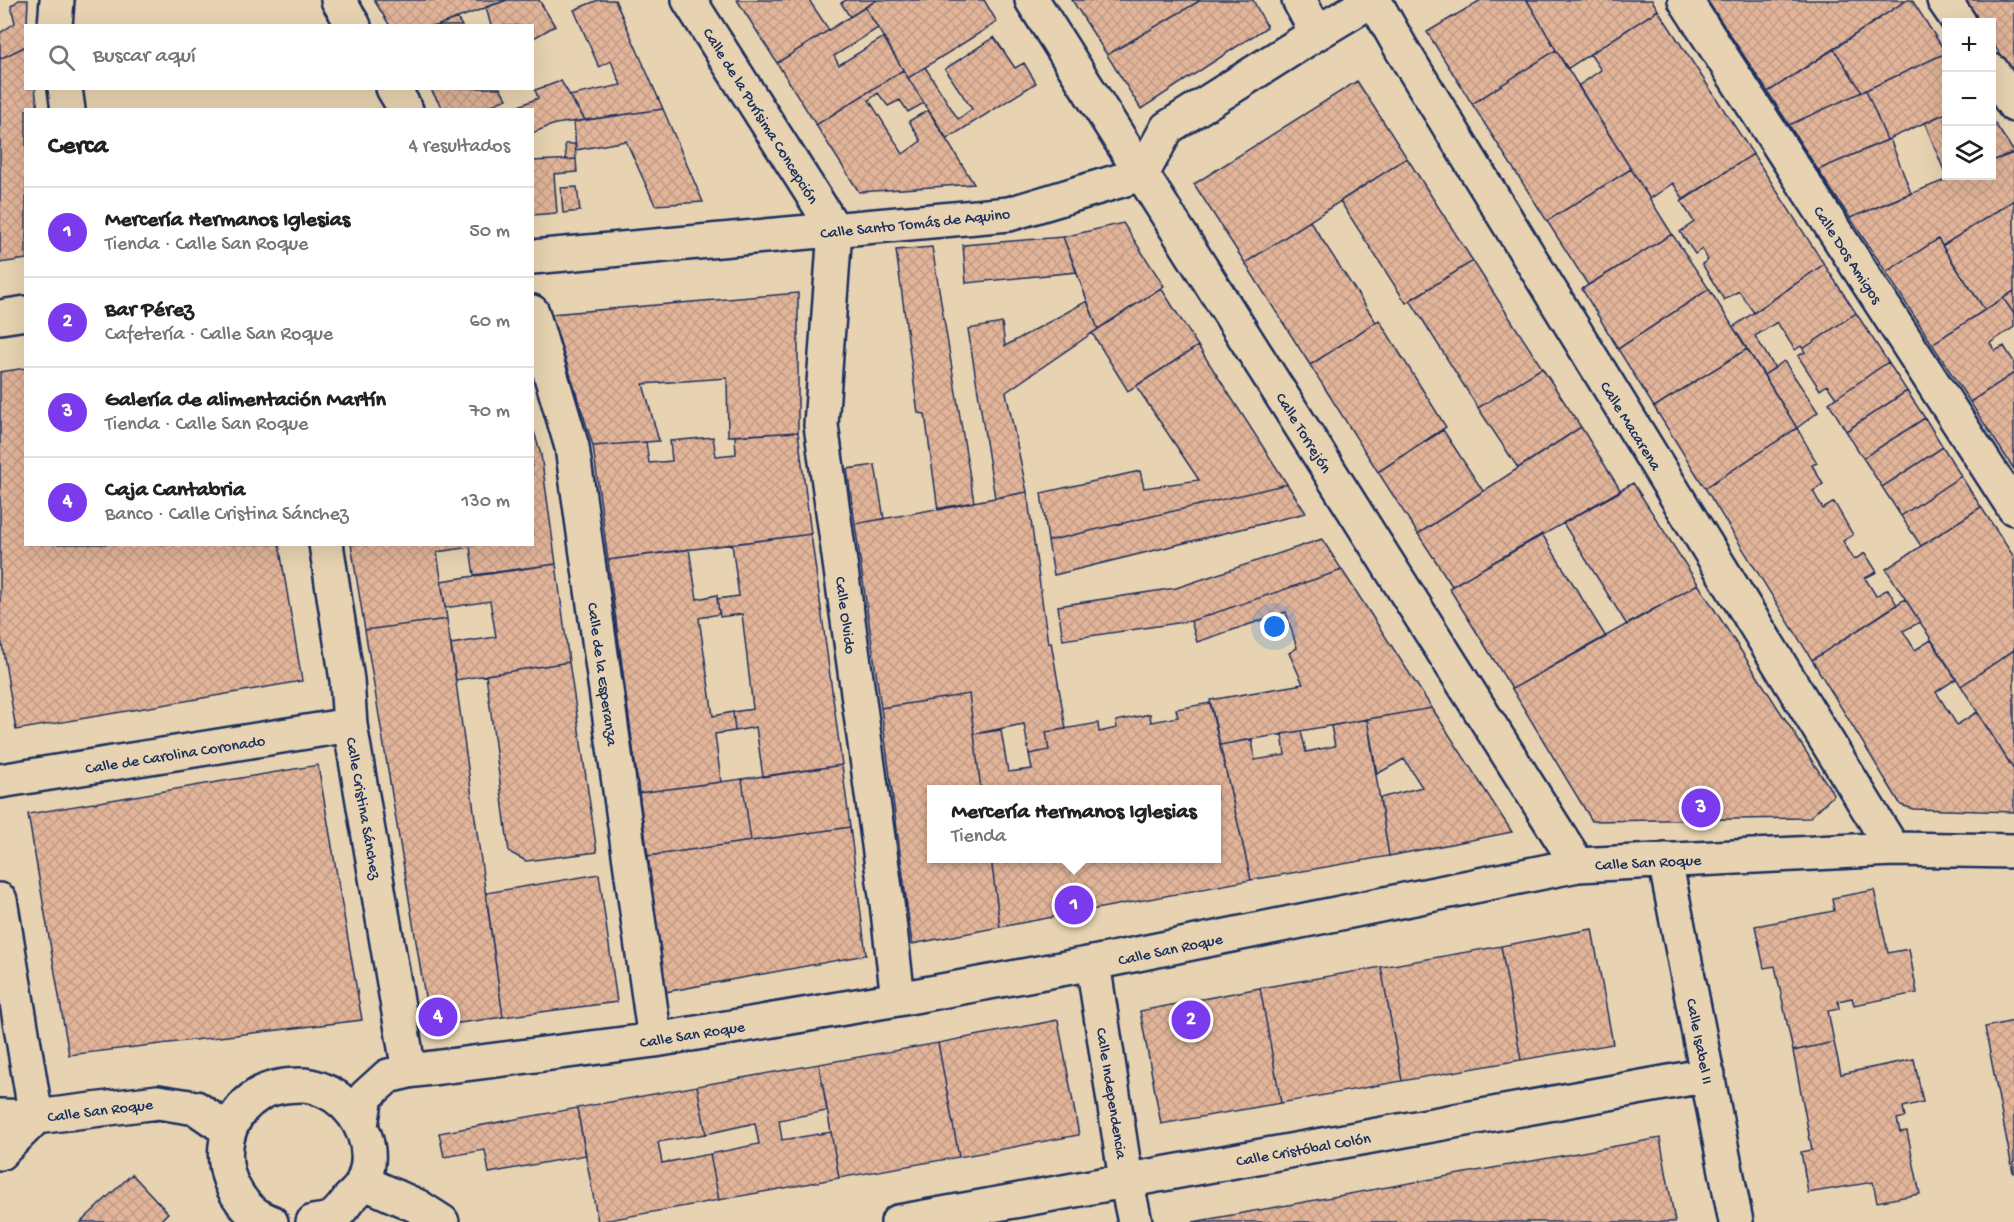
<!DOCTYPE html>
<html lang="es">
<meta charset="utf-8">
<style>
body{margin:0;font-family:"Gochi Hand",sans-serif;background:#f2f2f2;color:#222}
.controls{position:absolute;right:18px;top:18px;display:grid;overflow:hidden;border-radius:0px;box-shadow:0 6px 24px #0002}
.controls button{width:54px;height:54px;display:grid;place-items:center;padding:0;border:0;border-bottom:2px solid #e0e0e0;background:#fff;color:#222;font:30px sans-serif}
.you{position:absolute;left:1275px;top:627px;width:21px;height:21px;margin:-15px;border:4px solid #fff;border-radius:50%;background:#1a73e8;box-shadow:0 0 0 9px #1a73e833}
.badge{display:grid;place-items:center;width:39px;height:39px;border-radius:50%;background:#7c3aed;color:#fff;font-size:20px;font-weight:700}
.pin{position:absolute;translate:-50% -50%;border:3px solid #fff;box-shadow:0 2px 6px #0006}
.popup{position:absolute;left:927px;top:785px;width:294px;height:78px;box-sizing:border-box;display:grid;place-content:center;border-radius:0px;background:#fff;filter:drop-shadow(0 2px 4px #0005);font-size:20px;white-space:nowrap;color:#767676}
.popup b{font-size:22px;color:#222}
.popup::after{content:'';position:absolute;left:50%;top:100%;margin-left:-12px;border:12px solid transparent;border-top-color:#fff}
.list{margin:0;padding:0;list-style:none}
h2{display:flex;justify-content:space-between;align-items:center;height:78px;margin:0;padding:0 24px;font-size:26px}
h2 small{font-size:20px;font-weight:400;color:#767676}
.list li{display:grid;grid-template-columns:39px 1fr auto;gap:18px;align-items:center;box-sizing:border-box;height:90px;padding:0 24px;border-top:2px solid #e0e0e0}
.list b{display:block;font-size:22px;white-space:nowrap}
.list p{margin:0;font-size:20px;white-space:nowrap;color:#767676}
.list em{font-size:20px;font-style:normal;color:#767676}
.icon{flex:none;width:33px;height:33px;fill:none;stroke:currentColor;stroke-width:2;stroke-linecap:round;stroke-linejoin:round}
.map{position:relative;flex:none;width:2014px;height:1222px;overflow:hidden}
.search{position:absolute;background:#fff;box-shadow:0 6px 24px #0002;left:24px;top:24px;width:510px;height:66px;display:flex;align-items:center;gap:15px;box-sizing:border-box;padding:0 21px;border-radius:0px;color:#767676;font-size:22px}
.panel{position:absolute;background:#fff;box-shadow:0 6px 24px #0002;left:24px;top:108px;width:510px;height:438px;border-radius:0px}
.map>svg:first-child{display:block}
</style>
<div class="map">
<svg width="2014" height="1222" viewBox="0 0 2014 1222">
<defs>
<pattern id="building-cross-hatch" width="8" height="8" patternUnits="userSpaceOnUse" patternTransform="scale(1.5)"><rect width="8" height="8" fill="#e2b499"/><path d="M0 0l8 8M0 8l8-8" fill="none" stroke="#c19b86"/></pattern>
</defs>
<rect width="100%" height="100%" fill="#e7d3b1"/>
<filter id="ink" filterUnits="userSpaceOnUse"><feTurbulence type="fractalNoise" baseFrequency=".0167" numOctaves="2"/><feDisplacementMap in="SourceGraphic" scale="12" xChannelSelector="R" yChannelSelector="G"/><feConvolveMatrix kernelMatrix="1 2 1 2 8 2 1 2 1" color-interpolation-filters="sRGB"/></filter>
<g filter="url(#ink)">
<path fill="url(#building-cross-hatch)" stroke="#1b2f5e" stroke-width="1.5" d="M19 0H28L26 46 0 59V33L15 23 11 6Z
M374 0H507L436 26H390Z
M507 0H539L555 26 532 39V26H491L486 7Z
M598 0H615L663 109 585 120 569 96 621 85 611 61 599 67 574 10Z
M737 0H809L829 30 777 63Z
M846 0H877L850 17 841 3Z
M877 0H984L997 22 908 78 865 7Z
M1072 0H1201L1107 55Z
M1201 0H1253L1267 27 1141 109 1107 55Z
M1481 0H1527L1556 50 1472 104 1427 32Z
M1527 0H1652L1658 10 1567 69Z
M1707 0H1907L1768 92Z
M1907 0H1912L1946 53 1862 92 1834 49Z
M1963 0H2014V76L1992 42V22H1978Z
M865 7 878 28 834 56 839 65 884 37 903 70 816 125 777 63Z
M1658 10 1753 154 1684 200 1673 183 1650 199 1578 86 1601 70 1590 54Z
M457 18 462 26H436Z
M994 37 1015 68 1024 63 1036 83 947 139 908 78 925 67 958 119 972 109 945 69Z
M26 46V88H35L38 110H26V259L0 263V59Z
M1834 49 1862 92 1789 125 1768 92Z
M1556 50 1631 169 1547 221 1472 104Z
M1946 53V113L1887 140 1866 90Z
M903 70 924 103 908 112 900 100 888 106 878 93 869 100 903 154 921 141 909 121 928 110 974 184 859 192 816 125Z
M561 81 585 120 555 124 532 133V110L512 109 538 98 535 90Z
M1357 81 1407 158 1245 263 1194 184Z
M430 88H500L507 99 479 110H443Z
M1866 90 1887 140 1818 170 1789 125Z
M663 109 703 202 655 205 626 141 576 150 574 122Z
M1946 113V176H1955L1947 178 1925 123Z
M1992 119 2014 152 1992 161Z
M1890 139 1911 193 1850 218 1818 170Z
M565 144H575L576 159 566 160Z
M2014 153V200L1942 246 1938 239 1886 272 1850 218 1955 176H1992V161Z
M1753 154 1824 264 1754 313 1739 291 1724 300 1702 264 1708 260 1702 249 1695 254 1680 232 1694 222 1681 201Z
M1407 158 1473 261 1406 303 1340 201Z
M576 159 577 172 554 174 557 213 532 215V161Z
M1631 169 1672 234 1588 285 1547 221Z
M577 187 580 211 563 213 561 188Z
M2014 200V291L1985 310 1942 246Z
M1310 221 1376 322 1310 365 1245 263Z
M1123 223 1164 286 1098 329 1063 237Z
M1672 234 1709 289 1618 349 1582 289Z
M1063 237 1077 272 966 283 963 245Z
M1938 239 1953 263 1985 310 1932 344 1886 272Z
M932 247 974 502 938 510 925 414 918 413 896 250Z
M1473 261 1542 368 1478 408 1410 300Z
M1824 264 1856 313 1803 349 1801 346 1795 350 1777 322 1755 336 1775 368 1764 375 1733 327Z
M1161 288 1198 346 1128 391 1092 333Z
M1709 289 1747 349 1654 407 1618 349Z
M2014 291V314L2003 298Z
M798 293V432L728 436 727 378 643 384 659 441 593 446 551 314Z
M2003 298 2014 314V327L1990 343 1995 351 2004 346 2014 362V373L1970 402 1932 344Z
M1087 301 1098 329 1006 392 1027 492 995 498 968 329 1002 323 1005 346Z
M1856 313 1888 362 1836 398 1827 385 1820 390 1798 356 1805 352 1803 349Z
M1379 320 1446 427 1378 472 1310 365Z
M1198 346 1287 484 1048 541 1041 493 1140 471 1144 488 1199 480 1136 386Z
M1747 349 1797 428 1705 488 1654 407Z
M1784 361 1818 412 1797 428 1764 375Z
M1888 362 1907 391 1846 431 1829 403Z
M26 368V544H279L302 681 16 730 0 632V372Z
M1542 368 1581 427 1518 468 1478 408Z
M2014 373V469L1970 402Z
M1907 391 1925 418 1863 458 1846 431Z
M1925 418 1943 447 1882 487 1863 458Z
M532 425 541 455 556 564 474 575 470 547 437 552 447 619 365 630 351 544H532Z
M1581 427 1621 491 1452 586 1418 534Z
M1797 428 1817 463 1812 465 1823 484 1813 491 1823 509 1834 502 1853 535 1843 541 1854 560 1865 553 1877 572 1865 578 1876 596 1888 589 1897 605 1812 660 1705 488Z
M1443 430 1483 491 1418 534 1378 472Z
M798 432 811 534 608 560 593 446 646 442 649 463 672 461 670 441 713 437 716 456 736 454 735 436Z
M1943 447 1961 476 1901 516 1882 487Z
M875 465 884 519 855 524 847 469Z
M1961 476 1981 507 1921 546 1901 516Z
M1633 483 1698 584 1627 625 1563 523Z
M1287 484 1306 513 1054 575 1048 541Z
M1027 492 1048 643 1051 642 1066 729 1046 732 1049 750 1029 754 1024 724 974 734 969 694 881 708 855 524Z
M1981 507 2014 557V650L1961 686 1886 569Z
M811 534 842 765 763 777 756 727 735 731 733 712 753 709 742 614 720 617 717 599 739 596 732 544Z
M1542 534 1606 637 1512 689 1449 588Z
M1322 539 1342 570 1191 621 1063 640 1058 606 1176 588Z
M689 549 697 599 717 595 719 614 699 618 713 716 733 712 735 731 715 734 721 782 639 793 608 560Z
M556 564 569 662 456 680 451 644 496 637 490 601 445 608 441 581Z
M1342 570 1432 708 1220 745 1210 700 1303 684 1289 653 1297 648 1286 612 1197 642 1191 621Z
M1698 584 1834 795 1809 818 1592 821 1512 689Z
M1905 599 1920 622 1903 631 1915 650 1931 640 1956 679 1936 692 1957 725 1977 712 2014 770V812L1913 809 1901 805 1812 660Z
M447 619 503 1017 430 1027 365 630Z
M2014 650V770L1961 686Z
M569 662 597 852 526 861 509 852 486 675Z
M969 694 981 790H932V858H991L1000 927 912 944 881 708Z
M1210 703 1251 880 1000 927 991 858H1216V790H981L974 734 1001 730 1008 772 1032 769 1029 754 1049 750 1046 732 1098 723 1099 732 1117 728 1116 721 1150 714 1151 722 1178 717 1176 709Z
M1432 708 1512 832 1389 856 1380 798 1422 787 1404 759 1377 774 1367 719Z
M1367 719 1389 856 1251 880 1220 745 1252 739 1255 760 1285 755 1282 734 1301 731 1306 752 1335 746 1331 726Z
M318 765 362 1020 69 1055 28 814Z
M842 765 850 827 751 841 742 779Z
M742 779 751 841 648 856 639 793Z
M850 827 866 955 665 992 648 856Z
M599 874 617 1002 503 1017 486 893Z
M1874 890 1888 953 1909 949 1917 993 1854 1005 1852 998 1838 1001 1839 1009 1828 1011 1834 1042 1793 1051 1775 966 1764 968 1755 926 1834 911 1832 898Z
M1592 929 1613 1044 1521 1060 1501 946Z
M1501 946 1521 1060 1402 1081 1381 967Z
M1381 967 1402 1081 1281 1103 1260 988Z
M1260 988 1281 1103 1161 1124 1140 1011Z
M1058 1020 1079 1135 959 1157 938 1043Z
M2014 1021V1172L2013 1173 1985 1027Z
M1834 1042 1841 1074 1914 1059 1923 1102 1903 1107 1905 1117 1897 1119 1900 1132 1907 1131 1920 1194 1877 1202 1873 1182 1808 1193 1801 1152 1812 1150 1793 1051Z
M938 1043 959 1157 839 1178 819 1064Z
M819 1064 827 1111 779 1120 782 1140 831 1132 839 1178 719 1200 710 1154 759 1144 755 1123 706 1134 697 1086Z
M697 1086 706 1134 658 1142 662 1163 710 1154 719 1200 598 1222 577 1108Z
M577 1108 586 1155 489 1173 485 1150 444 1157 439 1133Z
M1660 1138 1675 1222H1193Z
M132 1174 168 1213 159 1222H81Z"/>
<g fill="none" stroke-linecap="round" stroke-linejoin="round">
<g stroke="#1b2f5e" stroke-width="38">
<path id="street" d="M338 0 354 26
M689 0 835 230
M1032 0 1578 865
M1299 0 1317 33
M1374 0 1401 48 1893 849
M1685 0 2014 508
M1944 0 1959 22
M55 26 57 0
M1992 71 2014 105
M65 88 68 110
M393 88 406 110
M835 230 821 425 887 903 898 999
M532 257 1009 214 1142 174 1167 128 1317 33 1372 0
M532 312 572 447 655 1040
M0 317 26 313
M326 544 347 680 350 725 409 1071
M0 781 350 725
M1665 860 1736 1222
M0 900 36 1117 0 1153
M1093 963 1126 1180 1135 1222
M0 1116 36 1117 158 1102 196 1108 228 1130
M361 1125 366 1096 388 1076 409 1071 655 1040 898 999 1093 963 1578 865 1893 849 2014 851
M363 1182 417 1206 442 1222
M271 1222C257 1218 245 1207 237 1194 216 1161 224 1116 258 1095 270 1087 288 1085 302 1085 313 1085 327 1091 336 1097 361 1115 377 1150 363 1181 361 1188 354 1194 349 1199 345 1204 340 1212 334 1216 329 1220 319 1221 313 1222
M898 1222 1708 1075"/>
</g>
<use href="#street" stroke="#e7d3b1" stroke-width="33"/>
</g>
</g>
<g text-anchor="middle" stroke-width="5" stroke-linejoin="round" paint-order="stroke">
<g font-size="16" fill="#1b2f5e" stroke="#e7d3b1">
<text transform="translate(762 115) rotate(58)" y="6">Calle de la Purísima Concepción</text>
<text transform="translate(915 222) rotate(-6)" y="6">Calle Santo Tomás de Aquino</text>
<text transform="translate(1849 254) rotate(57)" y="6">Calle Dos Amigos</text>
<text transform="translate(1632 425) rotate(58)" y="6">Calle Macarena</text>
<text transform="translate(1305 432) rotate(58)" y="6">Calle Torrejón</text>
<text transform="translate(847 615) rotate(82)" y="6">Calle Olvido</text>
<text transform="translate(604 674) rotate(82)" y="6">Calle de la Esperanza</text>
<text transform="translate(175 753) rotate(-9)" y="6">Calle de Carolina Coronado</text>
<text transform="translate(365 808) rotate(80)" y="6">Calle Cristina Sánchez</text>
<text transform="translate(1648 861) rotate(-3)" y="6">Calle San Roque</text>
<text transform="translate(1170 948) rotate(-12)" y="6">Calle San Roque</text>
<text transform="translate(692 1033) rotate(-9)" y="6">Calle San Roque</text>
<text transform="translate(1701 1041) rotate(79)" y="6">Calle Isabel II</text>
<text transform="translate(1113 1093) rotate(81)" y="6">Calle Independencia</text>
<text transform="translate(100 1109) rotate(-7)" y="6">Calle San Roque</text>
<text transform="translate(1303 1148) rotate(-10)" y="6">Calle Cristóbal Colón</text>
</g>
</g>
</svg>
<div class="controls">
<button>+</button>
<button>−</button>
<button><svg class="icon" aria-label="layers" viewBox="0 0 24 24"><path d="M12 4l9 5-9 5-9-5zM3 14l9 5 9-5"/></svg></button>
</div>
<div class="you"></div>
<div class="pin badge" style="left:1074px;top:905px">1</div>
<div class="popup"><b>Mercería Hermanos Iglesias</b>Tienda</div>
<div class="pin badge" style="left:1191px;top:1020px">2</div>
<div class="pin badge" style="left:1701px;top:808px">3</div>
<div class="pin badge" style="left:438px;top:1017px">4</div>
<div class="search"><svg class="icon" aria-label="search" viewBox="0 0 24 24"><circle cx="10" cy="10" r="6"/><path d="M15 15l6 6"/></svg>Buscar aquí</div>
<section class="panel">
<h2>Cerca<small>4 resultados</small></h2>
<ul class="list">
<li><span class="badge">1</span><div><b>Mercería Hermanos Iglesias</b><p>Tienda · Calle San Roque</p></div><em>50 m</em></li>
<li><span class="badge">2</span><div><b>Bar Pérez</b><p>Cafetería · Calle San Roque</p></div><em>60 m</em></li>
<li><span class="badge">3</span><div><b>Galería de alimentación Martín</b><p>Tienda · Calle San Roque</p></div><em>70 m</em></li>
<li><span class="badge">4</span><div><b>Caja Cantabria</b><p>Banco · Calle Cristina Sánchez</p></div><em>130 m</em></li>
</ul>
</section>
</div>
